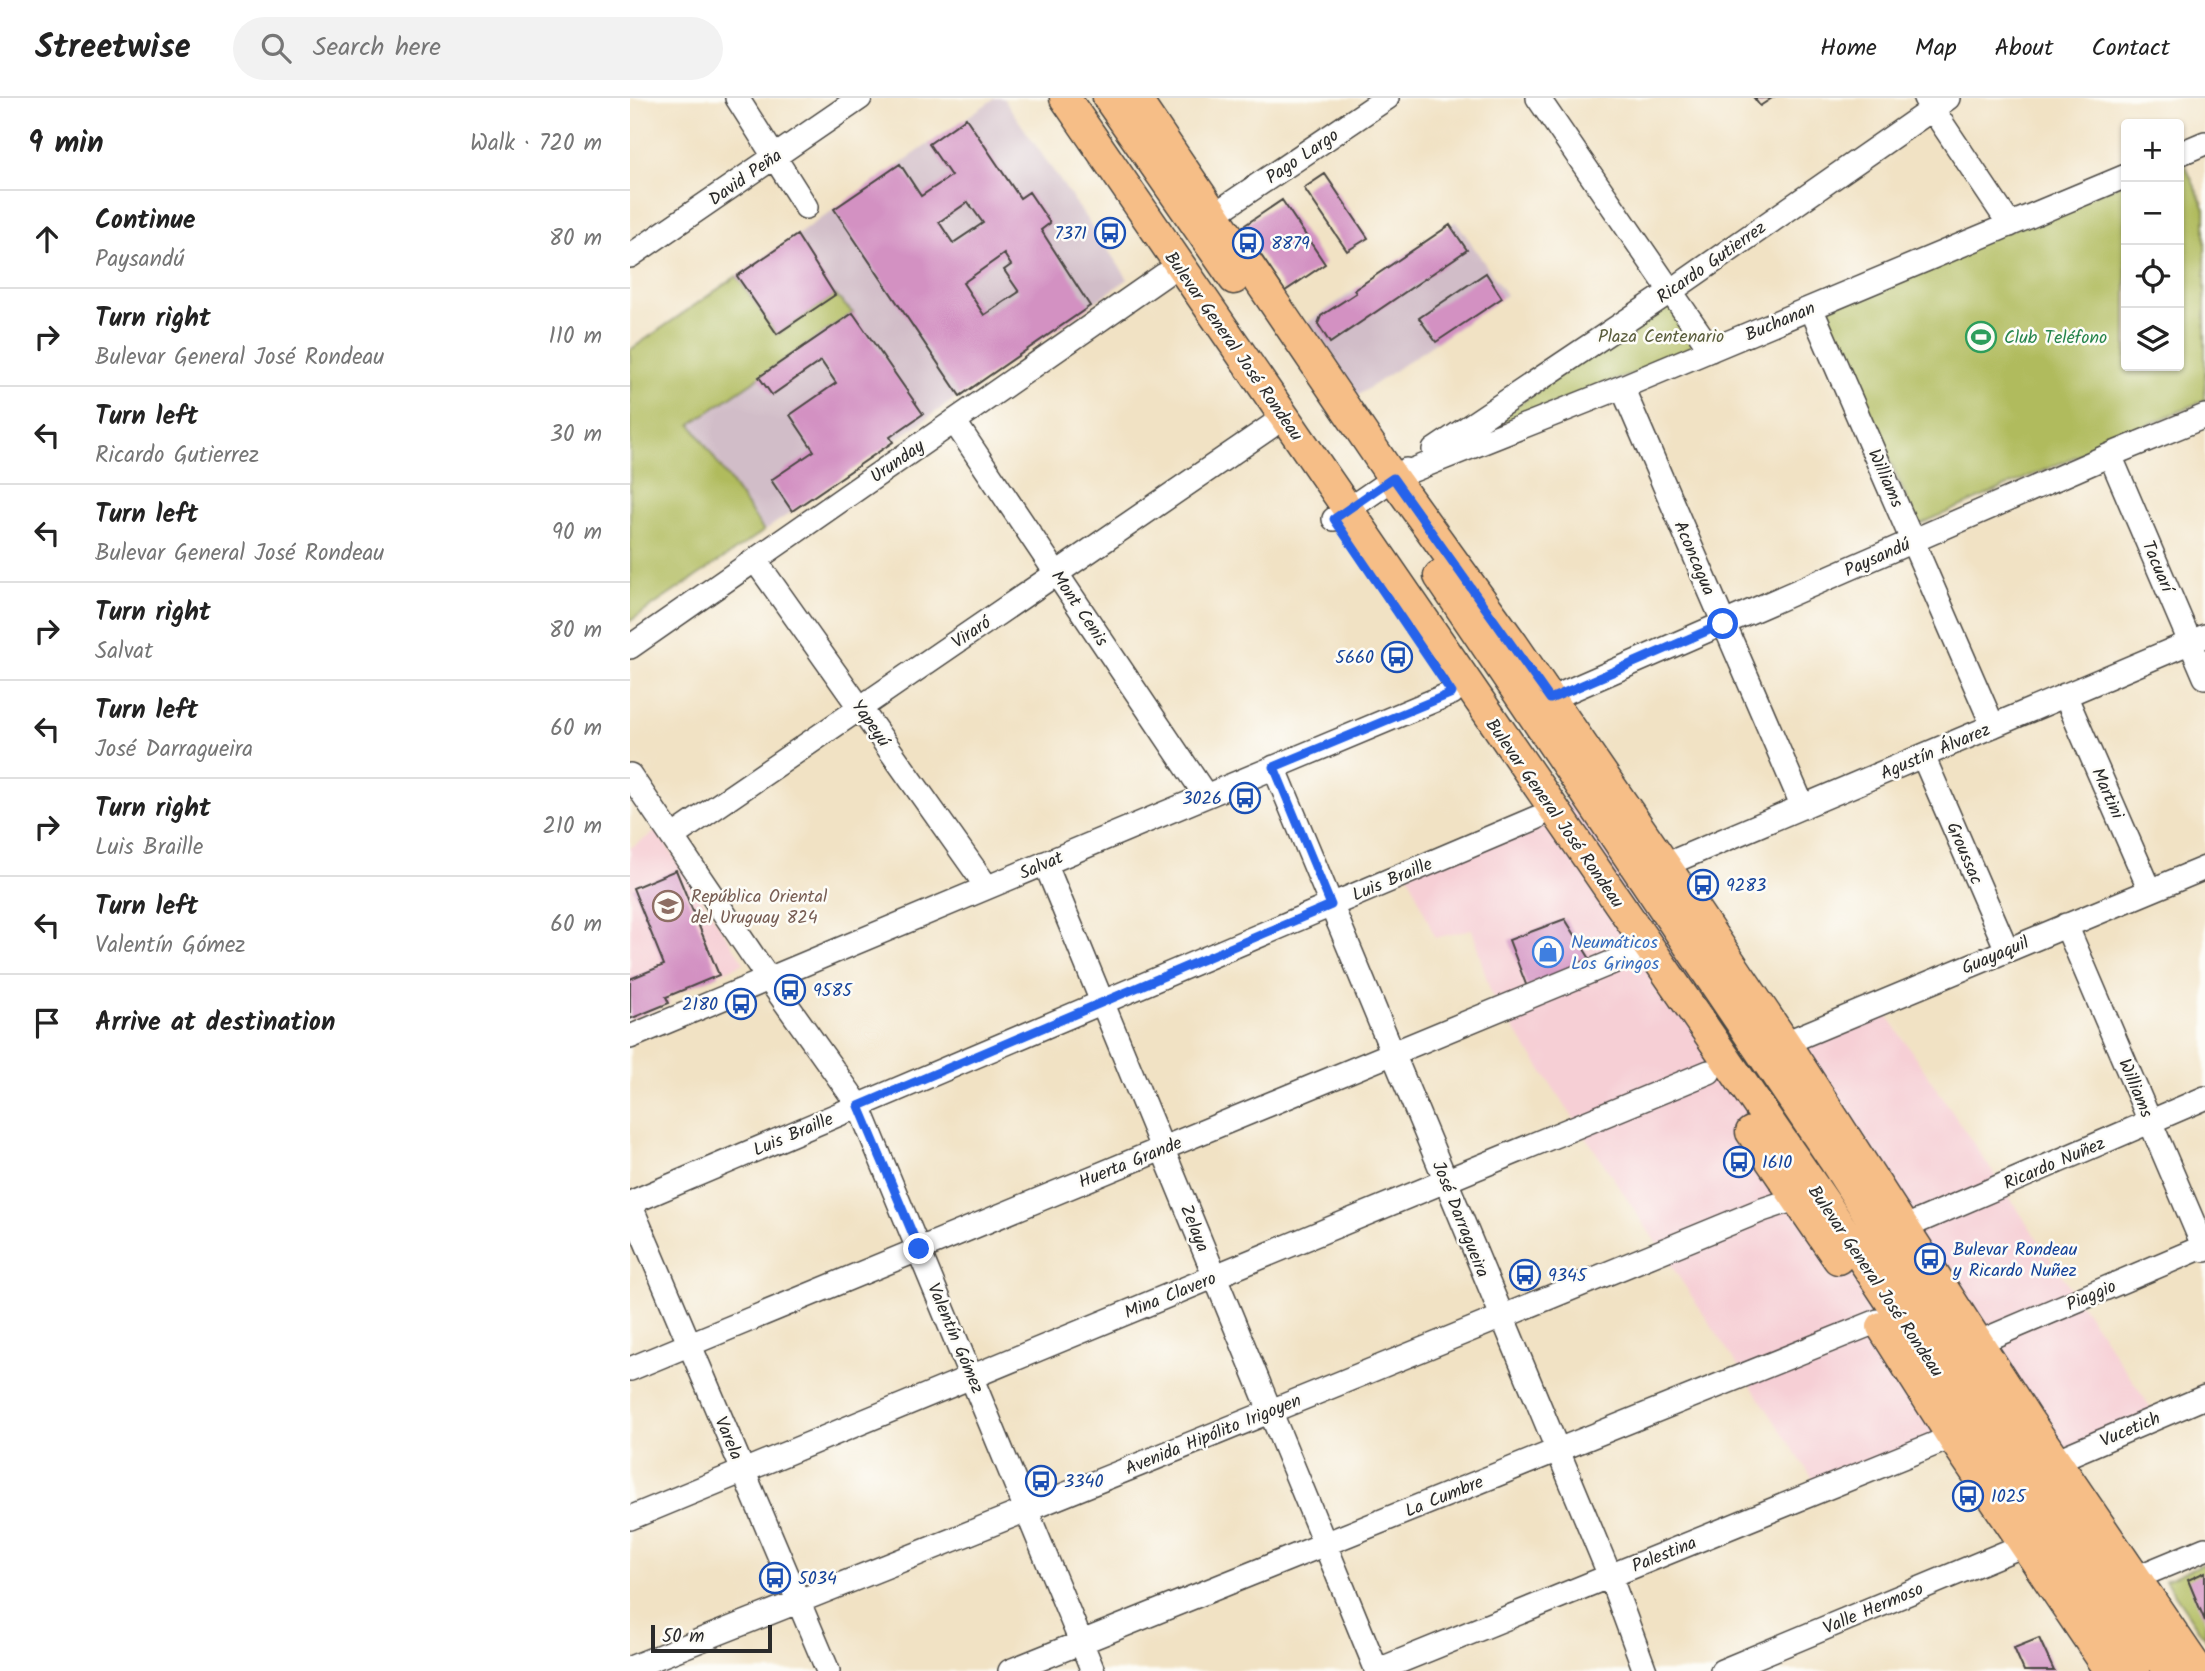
<!DOCTYPE html>
<meta charset="utf-8">
<style>
body{margin:0;font-family:Kalam,sans-serif;background:#f2f2f2;color:#222}
.controls{position:absolute;right:21px;top:21px;display:grid;overflow:hidden;border-radius:7px;box-shadow:0 2px 5px #0004}
.controls button{width:63px;height:63px;display:grid;place-items:center;padding:0;border:0;border-bottom:2px solid #e0e0e0;background:#fff;color:#222;font:35px sans-serif}
.scale{position:absolute;left:21px;bottom:18px;width:121px;box-sizing:border-box;padding-left:7px;border:4px solid #2b2b2b;border-top:0;font-size:19px;line-height:24px;white-space:nowrap;color:#2b2b2b;-webkit-text-stroke:5px #fdfcf7;paint-order:stroke}
.stop{position:absolute;width:21px;height:21px;margin:-16px;border:5px solid #2563eb;border-radius:50%;background:#fff}
.stop.end{background:#2563eb;border-color:#fff;box-shadow:0 2px 7px #0008}
.list{margin:0;padding:0;list-style:none}
h2{display:flex;justify-content:space-between;align-items:center;height:91px;margin:0;padding:0 28px;font-size:30px}
h2 small{font-size:23px;font-weight:400;color:#767676}
.list li{display:grid;grid-template-columns:46px 1fr auto;gap:21px;align-items:center;box-sizing:border-box;height:98px;padding:0 28px;border-top:2px solid #e0e0e0}
.list b{display:block;font-size:26px;white-space:nowrap}
.list p{margin:0;font-size:23px;white-space:nowrap;color:#767676}
.list em{font-size:23px;font-style:normal;color:#767676}
.icon{flex:none;width:38px;height:38px;fill:none;stroke:currentColor;stroke-width:2;stroke-linecap:round;stroke-linejoin:round}
.map{position:relative;flex:none;width:1575px;height:1573px;overflow:hidden}
header{display:flex;align-items:center;gap:42px;box-sizing:border-box;height:98px;padding:0 35px;background:#fff;border-bottom:2px solid #e0e0e0}
header strong{font-size:33px}
nav{display:flex;gap:38px;margin-inline-start:auto;font-size:24px}
.search{width:490px;height:63px;background:#f2f2f2;display:flex;align-items:center;gap:18px;box-sizing:border-box;padding:0 24px;border-radius:38px;color:#767676;font-size:26px}
main{display:flex}
aside{flex:1;background:#fff}
.map>svg:first-child{display:block}
</style>
<header>
<strong>Streetwise</strong>
<div class="search"><svg class="icon" aria-label="search" viewBox="0 0 24 24"><circle cx="10" cy="10" r="6"/><path d="M15 15l6 6"/></svg>Search here</div>
<nav><a>Home</a><a>Map</a><a>About</a><a>Contact</a></nav>
</header>
<main>
<aside>
<h2>9 min<small>Walk · 720 m</small></h2>
<ul class="list">
<li><svg class="icon" aria-label="ahead" viewBox="0 0 24 24"><path d="M12 20V5M6 11l6-6 6 6"/></svg><div><b>Continue</b><p>Paysandú</p></div><em>80 m</em></li>
<li><svg class="icon" aria-label="right" viewBox="0 0 24 24"><path d="M7 20v-9h11M14 6l5 5-5 5"/></svg><div><b>Turn right</b><p>Bulevar General José Rondeau</p></div><em>110 m</em></li>
<li><svg class="icon" aria-label="left" viewBox="0 0 24 24"><path d="M17 20v-9H6M10 6l-5 5 5 5"/></svg><div><b>Turn left</b><p>Ricardo Gutierrez</p></div><em>30 m</em></li>
<li><svg class="icon" aria-label="left" viewBox="0 0 24 24"><path d="M17 20v-9H6M10 6l-5 5 5 5"/></svg><div><b>Turn left</b><p>Bulevar General José Rondeau</p></div><em>90 m</em></li>
<li><svg class="icon" aria-label="right" viewBox="0 0 24 24"><path d="M7 20v-9h11M14 6l5 5-5 5"/></svg><div><b>Turn right</b><p>Salvat</p></div><em>80 m</em></li>
<li><svg class="icon" aria-label="left" viewBox="0 0 24 24"><path d="M17 20v-9H6M10 6l-5 5 5 5"/></svg><div><b>Turn left</b><p>José Darragueira</p></div><em>60 m</em></li>
<li><svg class="icon" aria-label="right" viewBox="0 0 24 24"><path d="M7 20v-9h11M14 6l5 5-5 5"/></svg><div><b>Turn right</b><p>Luis Braille</p></div><em>210 m</em></li>
<li><svg class="icon" aria-label="left" viewBox="0 0 24 24"><path d="M17 20v-9H6M10 6l-5 5 5 5"/></svg><div><b>Turn left</b><p>Valentín Gómez</p></div><em>60 m</em></li>
<li><svg class="icon" aria-label="arrive" viewBox="0 0 24 24"><path d="M6 21V4h12l-3 4 3 4H6"/></svg><div><b>Arrive at destination</b></div></li>
</ul>
</aside>
<div class="map">
<svg width="1575" height="1573" viewBox="0 0 1575 1573">
<rect width="100%" height="100%" fill="#fdfcf7"/>
<filter id="ink" filterUnits="userSpaceOnUse"><feTurbulence type="fractalNoise" baseFrequency=".0143" numOctaves="2"/><feDisplacementMap in="SourceGraphic" scale="14" xChannelSelector="R" yChannelSelector="G"/><feConvolveMatrix kernelMatrix="1 2 1 2 8 2 1 2 1" color-interpolation-filters="sRGB"/></filter>
<filter id="wash" filterUnits="userSpaceOnUse"><feTurbulence type="fractalNoise" baseFrequency=".00686" numOctaves="4" result="noise"/><feDisplacementMap in="SourceGraphic" scale="28" xChannelSelector="R" yChannelSelector="G"/><feGaussianBlur stdDeviation="1.57" result="paint"/><feColorMatrix in="noise" values="0 0 0 0 0 0 0 0 0 0 0 0 0 0 0 0 0 1.4 0 .05"/><feComposite in="paint" operator="in"/></filter>
<g filter="url(#wash)">
<rect width="100%" height="100%" fill="#f1e2c4"/>
<path fill="#f6cfd5" d="M979 686 1155 945 1249 905 1527 1319 1425 1363 1322 1339 1185 1384 861 896 842 831 805 840 778 775Z
M27 733 114 865 37 899 39 905 0 921V750Z"/>
<path fill="#d1bdc8" d="M365 0H373L498 181 134 433 61 326 223 215 205 197 167 137Z
M826 123 876 197 721 302 671 229Z"/>
<path fill="#b0bb5d" stroke="#6e7344" stroke-width="2" d="M1552 60 1575 111V302L1288 427 1194 211 1496 83V268H1549V61Z
M107 178 147 236 205 197 223 215 61 326 134 433 0 523V252Z
M1039 199 1073 249 852 333Z
M1575 1465V1541L1535 1482Z"/>
<g id="blocks">
<path fill="#d391c2" fill-rule="evenodd" d="M1124 0H1142L1130 8Z
M336 20 390 100 399 94 420 125 411 132 460 208 330 298 204 111 270 66 291 98 321 78 299 46ZM338 104 353 125 323 145 309 124ZM374 156 381 167 374 172 389 194 354 217 333 185Z
M695 76 738 140 717 153 674 90Z
M652 102 695 166 655 193 612 129Z
M820 127 837 152 700 245 688 226 691 218 726 195 724 192Z
M167 137 205 197 147 236 107 178Z
M856 175 872 200 806 244 789 220Z
M223 215 293 316 260 339 263 344 162 413 141 382 184 353 160 317 206 285 191 263 142 297 129 279Z
M46 772 89 877 36 899 39 905 0 921V881L34 867 3 790Z
M935 821 962 864 897 889 879 842Z
M1575 1474V1523L1558 1482Z
M1409 1540 1424 1573H1394L1384 1550Z"/>
</g>
</g>
<g filter="url(#ink)">
<use href="#blocks" fill-opacity="0" stroke="#494642" stroke-width="2"/>
<g fill="none" stroke-linecap="round" stroke-linejoin="round">
<g stroke="#494642" stroke-width="26">
<path id="minor" d="M107 0 176 109
M908 0 1081 252
M1295 0 1380 127
M1549 56 1575 45
M585 116 757 0
M0 158 230 0
M1181 210 1363 628
M992 289 1173 709
M324 323 576 698
M804 352 1041 193 1318 0
M1480 357 1575 579
M763 380 992 289 1496 78
M704 421 776 372
M125 462 357 789
M0 549 534 177
M1435 597 1520 792
M920 601 1480 357 1575 318
M1293 658 1377 852
M644 669 980 1478 1015 1573
M0 677 138 880 229 1008 463 1573
M42 739 640 329
M415 765 747 1573
M1035 767 1575 538
M1436 827 1575 1152
M0 939 822 595
M1155 945 1575 770
M0 1105 906 720
M0 1106 198 1573
M1273 1130 1575 1000
M1347 1245 1575 1148
M0 1271 1000 857
M1425 1363 1575 1299
M0 1420 1079 974
M1505 1480 1575 1451
M0 1570C379 1421 756 1267 1132 1112L1165 1101
M380 1573 1248 1223
M746 1573 1322 1339
M1092 1573 1394 1447"/>
</g>
<g stroke="#494642" stroke-width="33">
<path id="major" d="M435 0 1193 1102 1505 1573
M478 0 604 181
M505 0 763 380 883 546 1035 767 1155 945 1398 1322 1569 1573
M809 478 1203 1061C1313 1233 1423 1404 1539 1573
M1121 1034 1208 1161
M1252 1229 1322 1339 1480 1573"/>
</g>
<use href="#minor" stroke="#fff" stroke-width="23"/>
<use href="#major" stroke="#f6be87" stroke-width="30"/>
</g>
</g>
<g fill="none" stroke-linecap="round" stroke-linejoin="round" filter="url(#ink)">
<path stroke="#2563eb" stroke-width="9" d="M289 1151 229 1008 701 807 644 669 822 595 704 421 763 380 920 601 1093 526"/>
</g>
<defs>
<g id="bus-ring" transform="scale(1.575)"><circle r="9.5" fill="#fdfcf7" stroke="#1a4fb4" stroke-width="1.5"/><path d="M-5-6H5V4H4V6H2V4H-2V6H-4V4H-5ZM-3.5-4V0h7V-4ZM-3.5 1.2v1.5H-2V1.2ZM2 1.2v1.5H3.5V1.2Z" fill="#1a4fb4"/></g>
<g id="stadium-ring" transform="scale(1.575)"><circle r="9.5" fill="#fdfcf7" stroke="#2e9e5b" stroke-width="1.5"/><path d="M0-5a6.5 5 0 1 0 0 10a6.5 5 0 1 0 0-10ZM-3.5-1.8h7v3.6h-7Z" fill="#2e9e5b"/></g>
<g id="school-ring" transform="scale(1.575)"><circle r="9.5" fill="#fdfcf7" stroke="#8d6e63" stroke-width="1.5"/><path d="M0-5L7-2L0 1L-7-2ZM-4 1L0 2.5L4 1V4Q0 6-4 4Z" fill="#8d6e63"/></g>
<g id="shop-ring" transform="scale(1.575)"><circle r="9.5" fill="#fdfcf7" stroke="#3f7fe0" stroke-width="1.5"/><path d="M-5-2.5h2.3a2.7 3.5 0 0 1 5.4 0H5L5.5 6h-11ZM-1.5-2.5h3a1.5 2.3 0 0 0-3 0Z" fill="#3f7fe0"/></g>
</defs>
<g fill-rule="evenodd">
<use href="#bus-ring" x="480" y="135"/>
<use href="#bus-ring" x="618" y="145"/>
<use href="#stadium-ring" x="1351" y="239"/>
<use href="#bus-ring" x="767" y="559"/>
<use href="#bus-ring" x="615" y="700"/>
<use href="#bus-ring" x="1073" y="787"/>
<use href="#school-ring" x="38" y="808"/>
<use href="#shop-ring" x="918" y="854"/>
<use href="#bus-ring" x="160" y="892"/>
<use href="#bus-ring" x="111" y="906"/>
<use href="#bus-ring" x="1109" y="1064"/>
<use href="#bus-ring" x="1300" y="1161"/>
<use href="#bus-ring" x="895" y="1177"/>
<use href="#bus-ring" x="411" y="1383"/>
<use href="#bus-ring" x="1338" y="1398"/>
<use href="#bus-ring" x="145" y="1480"/>
</g>
<g text-anchor="middle" stroke-width="5" stroke-linejoin="round" paint-order="stroke">
<g font-size="18" fill="#2b2b2b" stroke="#fdfcf7">
<text transform="translate(672 58) rotate(-34)" y="6">Pago Largo</text>
<text transform="translate(115 79) rotate(-35)" y="6">David Peña</text>
<text transform="translate(1081 164) rotate(-35)" y="6">Ricardo Gutierrez</text>
<text transform="translate(1150 223) rotate(-23)" y="6">Buchanan</text>
<text transform="translate(604 248) rotate(55)" y="6">Bulevar General José Rondeau</text>
<text transform="translate(267 363) rotate(-35)" y="6">Urunday</text>
<text transform="translate(1256 380) rotate(66)" y="6">Williams</text>
<text transform="translate(1247 459) rotate(-24)" y="6">Paysandú</text>
<text transform="translate(1065 460) rotate(67)" y="6">Aconcagua</text>
<text transform="translate(1528 468) rotate(67)" y="6">Tacuarí</text>
<text transform="translate(450 510) rotate(56)" y="6">Mont Cenis</text>
<text transform="translate(341 534) rotate(-34)" y="6">Viraró</text>
<text transform="translate(241 625) rotate(55)" y="6">Yapeyú</text>
<text transform="translate(1305 653) rotate(-23)" y="6">Agustín Álvarez</text>
<text transform="translate(1478 695) rotate(66)" y="6">Martini</text>
<text transform="translate(925 715) rotate(55)" y="6">Bulevar General José Rondeau</text>
<text transform="translate(1335 755) rotate(67)" y="6">Groussac</text>
<text transform="translate(411 767) rotate(-23)" y="6">Salvat</text>
<text transform="translate(762 781) rotate(-23)" y="6">Luis Braille</text>
<text transform="translate(1365 857) rotate(-23)" y="6">Guayaquil</text>
<text transform="translate(1506 990) rotate(67)" y="6">Williams</text>
<text transform="translate(163 1036) rotate(-23)" y="6">Luis Braille</text>
<text transform="translate(500 1064) rotate(-22)" y="6">Huerta Grande</text>
<text transform="translate(1424 1065) rotate(-23)" y="6">Ricardo Nuñez</text>
<text transform="translate(831 1121) rotate(68)" y="6">José Darragueira</text>
<text transform="translate(565 1130) rotate(68)" y="6">Zelaya</text>
<text transform="translate(1246 1183) rotate(56)" y="6">Bulevar General José Rondeau</text>
<text transform="translate(540 1197) rotate(-22)" y="6">Mina Clavero</text>
<text transform="translate(1461 1197) rotate(-23)" y="6">Piaggio</text>
<text transform="translate(326 1240) rotate(67)" y="6">Valentín Gómez</text>
<text transform="translate(1500 1331) rotate(-23)" y="6">Vucetich</text>
<text transform="translate(583 1336) rotate(-22)" y="6">Avenida Hipólito Irigoyen</text>
<text transform="translate(99 1340) rotate(67)" y="6">Varela</text>
<text transform="translate(814 1398) rotate(-22)" y="6">La Cumbre</text>
<text transform="translate(1034 1456) rotate(-22)" y="6">Palestina</text>
<text transform="translate(1243 1510) rotate(-23)" y="6">Valle Hermoso</text>
</g>
<g font-size="18" fill="#164399" stroke="#fdfcf7" text-anchor="start">
<text x="457" y="141" text-anchor="end">7371</text>
<text x="641" y="151">8879</text>
<text x="744" y="565" text-anchor="end">5660</text>
<text x="592" y="706" text-anchor="end">3026</text>
<text x="1096" y="793">9283</text>
<text x="183" y="898">9585</text>
<text x="88" y="912" text-anchor="end">2180</text>
<text x="1132" y="1070">1610</text>
<text x="1323" y="1157">Bulevar Rondeau<tspan x="1323" dy="21">y Ricardo Nuñez</tspan></text>
<text x="918" y="1183">9345</text>
<text x="434" y="1389">3340</text>
<text x="1361" y="1404">1025</text>
<text x="168" y="1486">5034</text>
</g>
<g font-size="18" fill="#5a5d3c" stroke="#fdfcf7">
<text x="1031" y="244">Plaza Centenario</text>
</g>
<g font-size="18" fill="#27864d" stroke="#fdfcf7" text-anchor="start">
<text x="1374" y="245">Club Teléfono</text>
</g>
<g font-size="18" fill="#785e54" stroke="#fdfcf7" text-anchor="start">
<text x="61" y="804">República Oriental<tspan x="61" dy="21">del Uruguay 824</tspan></text>
</g>
<g font-size="18" fill="#366cbe" stroke="#fdfcf7" text-anchor="start">
<text x="941" y="850">Neumáticos<tspan x="941" dy="21">Los Gringos</tspan></text>
</g>
</g>
</svg>
<div class="controls">
<button>+</button>
<button>−</button>
<button><svg class="icon" aria-label="locate" viewBox="0 0 24 24"><circle cx="12" cy="12" r="6"/><path d="M12 2v4M12 18v4M2 12h4M18 12h4"/></svg></button>
<button><svg class="icon" aria-label="layers" viewBox="0 0 24 24"><path d="M12 4l9 5-9 5-9-5zM3 14l9 5 9-5"/></svg></button>
</div>
<div class="scale">50 m</div>
<div class="stop" style="left:1093px;top:526px"></div>
<div class="stop end" style="left:289px;top:1151px"></div>
</div>
</main>
